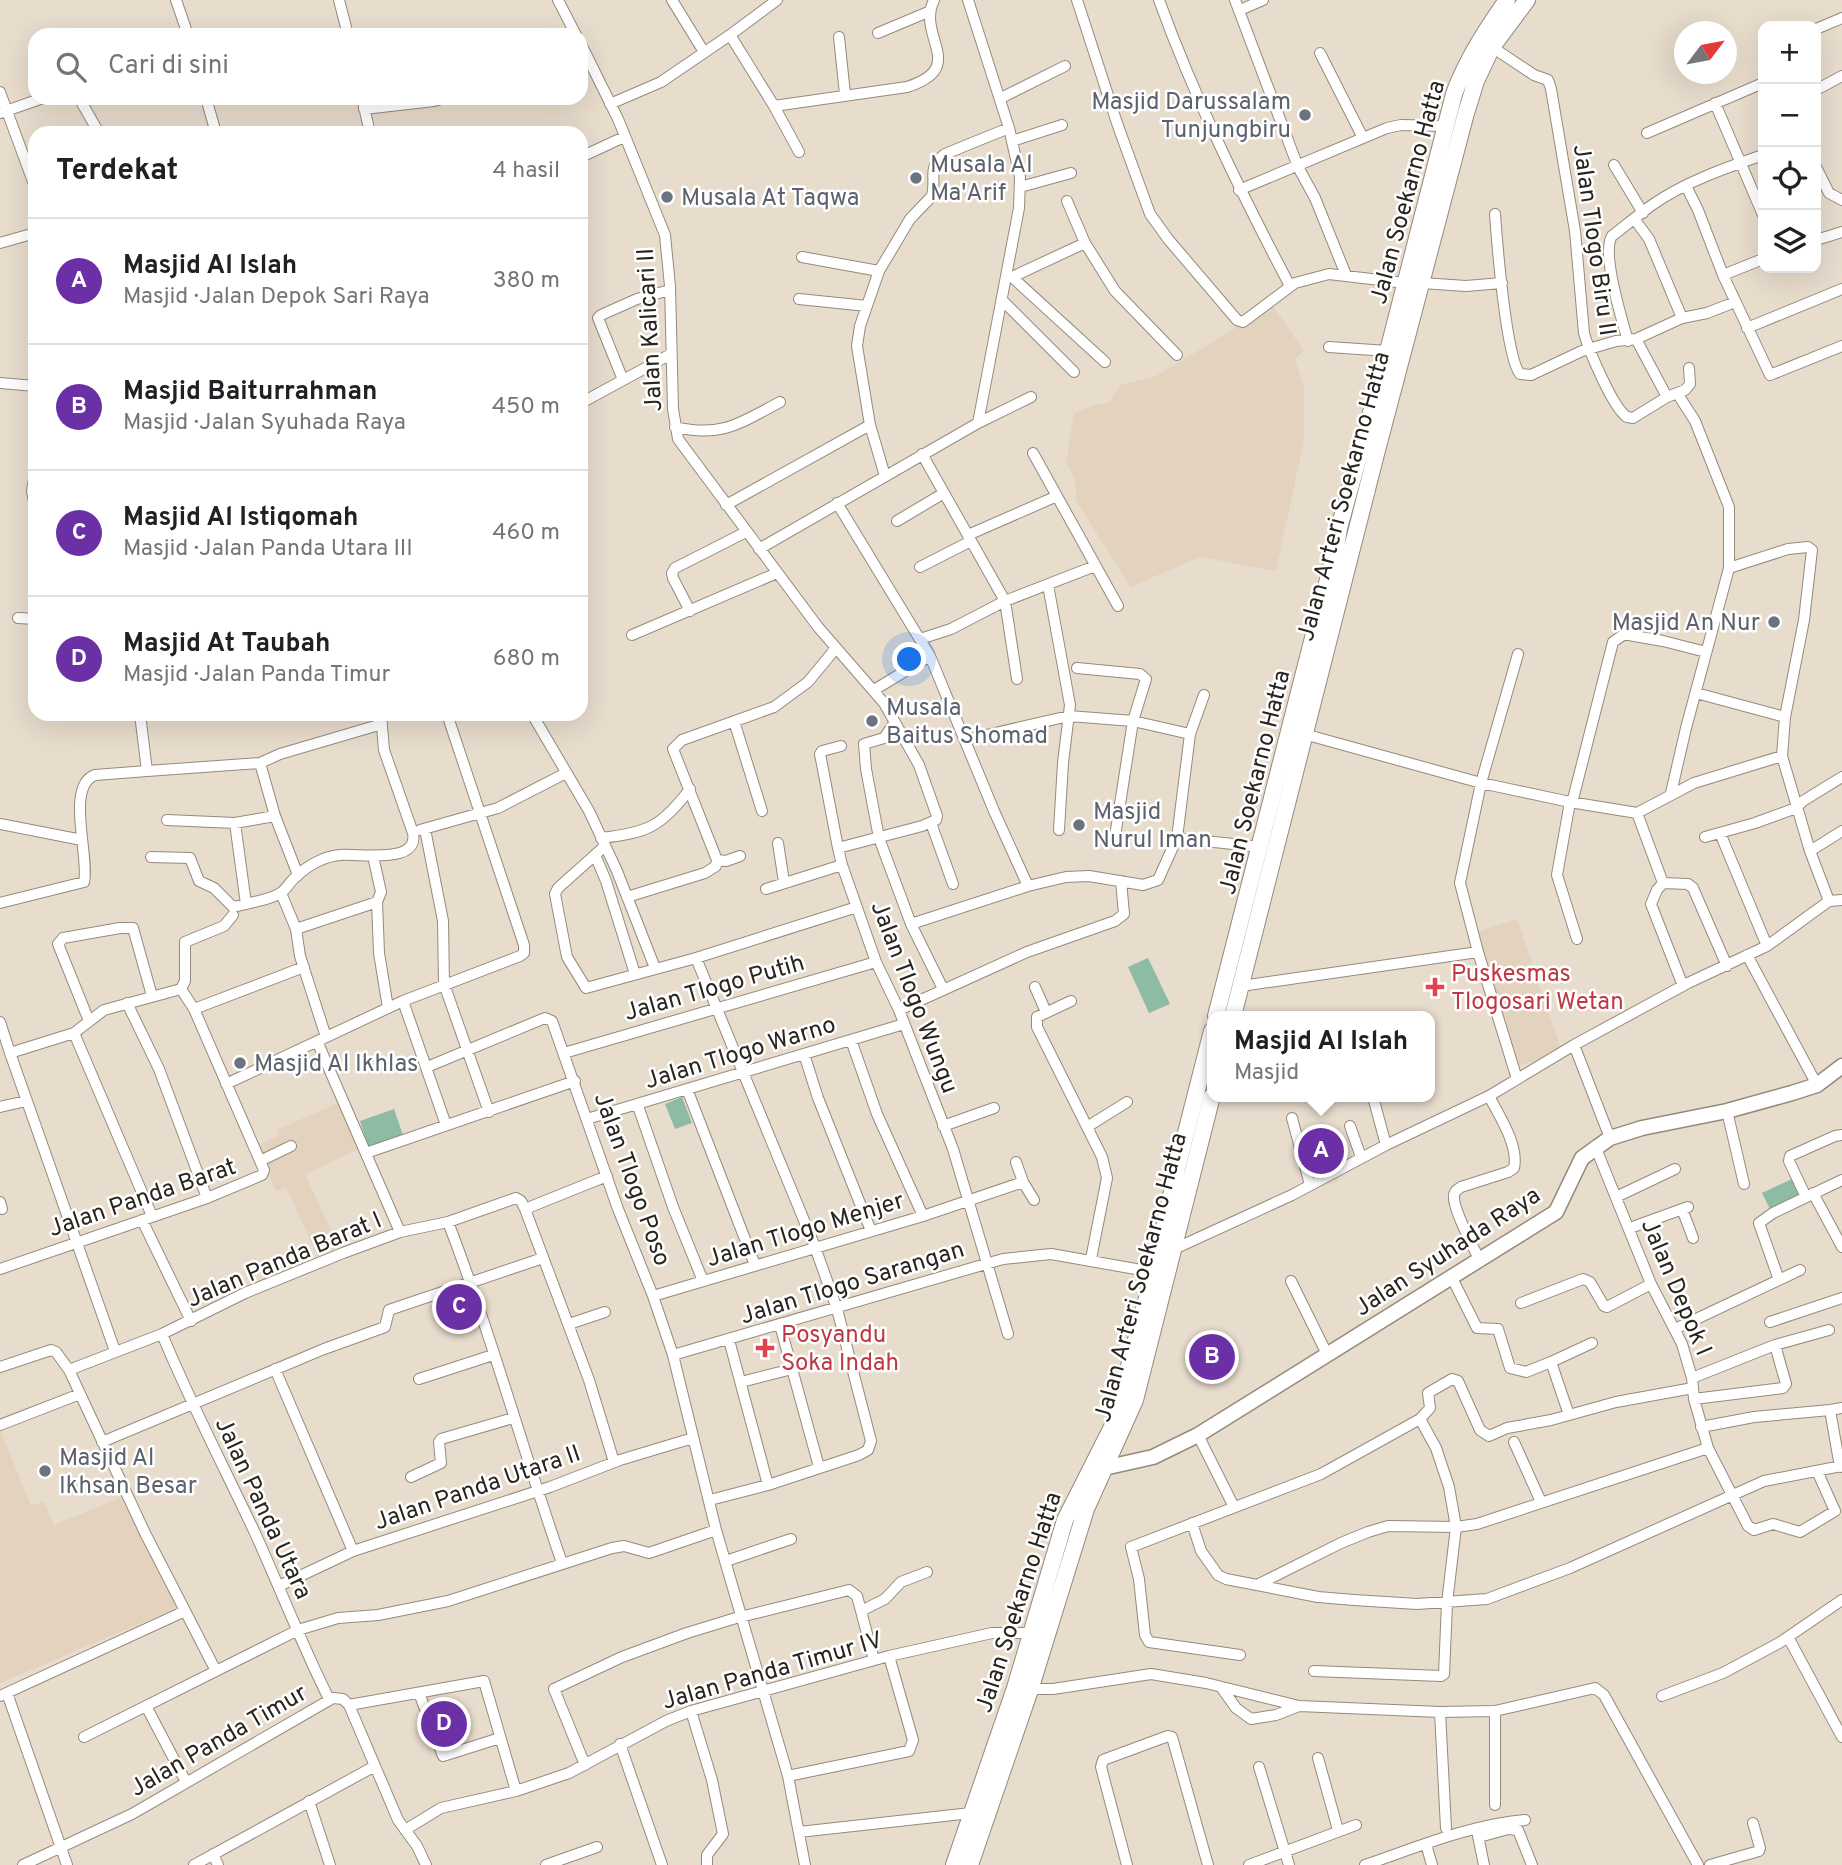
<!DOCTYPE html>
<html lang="id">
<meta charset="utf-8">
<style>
body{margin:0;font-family:Overpass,sans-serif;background:#f2f2f2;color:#202124}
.controls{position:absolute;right:21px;top:21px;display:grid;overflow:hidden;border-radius:14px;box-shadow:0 7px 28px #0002}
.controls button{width:63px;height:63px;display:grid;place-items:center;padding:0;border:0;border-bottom:2px solid #e0e0e0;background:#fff;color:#202124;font:35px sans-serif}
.compass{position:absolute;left:1674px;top:21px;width:63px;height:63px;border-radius:50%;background:#fff;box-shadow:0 7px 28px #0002;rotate:58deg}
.you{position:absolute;left:910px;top:660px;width:24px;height:24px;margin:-18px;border:5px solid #fff;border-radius:50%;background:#1a73e8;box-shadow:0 0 0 10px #1a73e833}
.badge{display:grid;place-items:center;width:46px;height:46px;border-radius:50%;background:#6c30a6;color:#fff;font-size:23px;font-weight:700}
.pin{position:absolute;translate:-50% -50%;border:4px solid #fff;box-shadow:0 2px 7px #0006}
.popup{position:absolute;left:1207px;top:1011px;width:228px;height:91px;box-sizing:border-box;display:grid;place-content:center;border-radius:14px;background:#fff;filter:drop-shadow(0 2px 5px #0005);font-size:23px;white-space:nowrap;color:#757577}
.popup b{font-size:26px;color:#202124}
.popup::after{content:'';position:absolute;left:50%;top:100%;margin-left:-14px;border:14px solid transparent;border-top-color:#fff}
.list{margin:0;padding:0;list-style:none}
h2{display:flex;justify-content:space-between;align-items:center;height:91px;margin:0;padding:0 28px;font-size:30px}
h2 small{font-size:23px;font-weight:400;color:#757577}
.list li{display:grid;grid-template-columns:46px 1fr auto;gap:21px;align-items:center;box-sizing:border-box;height:126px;padding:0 28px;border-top:2px solid #e0e0e0}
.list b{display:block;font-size:26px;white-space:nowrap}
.list p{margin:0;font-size:23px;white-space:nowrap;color:#757577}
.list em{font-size:23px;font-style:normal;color:#757577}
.icon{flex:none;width:38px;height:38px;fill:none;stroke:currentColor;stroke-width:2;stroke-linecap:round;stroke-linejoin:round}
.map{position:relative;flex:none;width:1842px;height:1865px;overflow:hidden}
.search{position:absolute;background:#fff;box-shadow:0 7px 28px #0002;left:28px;top:28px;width:560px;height:77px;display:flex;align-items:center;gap:18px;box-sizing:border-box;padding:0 24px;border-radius:21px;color:#757577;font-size:26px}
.panel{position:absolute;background:#fff;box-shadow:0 7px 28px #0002;left:28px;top:126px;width:560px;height:595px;border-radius:21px}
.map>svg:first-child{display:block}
</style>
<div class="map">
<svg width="1842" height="1865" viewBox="0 0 1842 1865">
<rect width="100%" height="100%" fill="#e8dccd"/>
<path fill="#e3d2bd" d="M1271 303 1304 351 1295 359 1304 388V440L1276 571 1200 557 1130 587 1076 500 1075 479 1066 462 1074 413 1098 404 1108 403 1121 385 1154 377 1231 331Z
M1517 919 1562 1052 1519 1066 1474 933Z
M338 1103 359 1149 305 1174 339 1247 318 1257 286 1187 276 1191 256 1146 279 1136 277 1130Z
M0 1429 31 1506 44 1501 54 1525 122 1497 177 1608 0 1683Z"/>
<path fill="#8dbba4" d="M1148 958 1170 1004 1149 1013 1128 967Z
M682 1097 692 1123 675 1129 665 1104Z
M394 1109 403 1135 368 1147 360 1121Z
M1792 1179 1799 1195 1770 1209 1762 1193Z"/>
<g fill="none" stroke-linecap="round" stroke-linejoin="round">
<g stroke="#958a7c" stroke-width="12">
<path id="street" d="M176 0 188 35
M339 0 348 35
M558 0 576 35
M672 0 704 52
M968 0 1009 128 1020 177 1019 208 978 423
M1077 0 1118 126 1150 214 1168 239 1237 320 1243 322 1295 283 1329 274 1405 283
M1159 0C1195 99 1241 193 1290 286
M1235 0 1298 167 1315 198 1346 275
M1240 10 1263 0
M1816 29 1842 18
M878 33 928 12
M730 35 774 106 907 87C969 67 916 37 934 0
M839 37 845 94
M581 44 618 119 665 235 670 286 673 409 678 439 818 627 884 703 919 765 937 816 936 820 922 826 838 848 842 865 876 962 899 1010 953 1149 1008 1334
M1492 47 1534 75 1548 80 1551 89 1575 231 1584 333C1589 351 1613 408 1627 417L1633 418 1667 397
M1320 53 1363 138
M1816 90 1842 76
M0 92 35 187
M79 98 99 133
M206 98 216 133
M362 98 370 133
M1001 98 1065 66
M1715 103 1763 215
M610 104 661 82 730 35 777 0
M774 106 799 152
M364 109 434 101 445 98
M0 113 43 98
M1647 133 1763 83
M1012 141 1062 125
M581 157 624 137
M1614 165 1643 213
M1816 167 1829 193 1842 200
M1686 186 1698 210 1723 275 1770 375 1842 346
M1020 187 1071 173
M1239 190 1387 128 1401 125 1446 126
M1067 201 1085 243 1115 291 1177 355
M1495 214C1497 242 1506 357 1520 374L1531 375 1582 351 1616 341 1636 339 1682 318 1707 313 1735 302
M1635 220 1649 239 1682 318
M1816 240 1842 232
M0 243 35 233
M802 257 879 271
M1723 275 1763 259
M1006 276 1012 277 1105 362
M1012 277 1085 243
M1422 283 1466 286 1502 283
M799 299 867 306
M1002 300 1074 372
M1747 328 1842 289
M1636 339 1667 397 1685 390 1690 384 1689 368
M1628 341C1622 320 1601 253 1612 236 1625 226 1638 215 1652 205 1685 182 1725 168 1763 155
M1329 347 1388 351
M623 380 598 318 601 315 637 299 670 290
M0 383 35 386
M581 403 671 354
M675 427C722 438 740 423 780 402
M1033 453 1118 606
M922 454 1005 601 1017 679
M35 472 32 491 35 508
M885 476 870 425 857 346 860 326 879 271 910 219 932 196C937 176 926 169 945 154L1009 128
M837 503 930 656 994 811 1028 886
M726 505 870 425
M897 521 944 493
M968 535 1057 496
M759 549 978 423 1031 397
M920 567 971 541
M1729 568 1788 549 1808 547 1812 550 1804 620 1785 717 1782 756 1810 851 1829 901
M1048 585 1070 705 1063 763 1059 830
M690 611 673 578 672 573 675 568 746 532
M18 618 35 619
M632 635 777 573
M920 639 951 629 1005 601 1095 566
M1077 668 1140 674 1146 679 1133 721 1115 836
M874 690 930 656
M1696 693 1785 717
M140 714 147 771 260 763 280 754 382 724
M532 714 589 811 617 871 655 968
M734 721 762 811
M895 722 884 738 864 744 866 769 879 838 911 924 943 989
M1304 734 1481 783 1570 802 1637 813 1694 783 1782 756
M965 740 1069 716 1133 721 1190 734
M260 763 275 816 298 875
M1671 793 1686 728 1729 568V507L1695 421 1677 393
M1570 802 1557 875 1577 939
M1572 803 1613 642 1623 635H1629L1663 641 1706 652
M1637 813 1663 883 1657 890 1651 904 1683 986
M167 820 235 823 275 816
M235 823 246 904C257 901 273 899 282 892 288 887 291 880 297 876 308 865 325 856 340 855 359 853 419 865 413 833L384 750 381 714
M931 823 953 884
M0 824 82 840
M425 829 443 921 444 984 489 1112
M420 830 498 808 566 773
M1720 833 1767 946
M1705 837 1755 823 1796 808 1803 801 1842 777
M601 838C648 833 662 826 690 789
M1177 838 1261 847
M778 843 784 882
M605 846 558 888 555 894 567 957 586 988 696 958 857 907
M838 848 820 754 822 751 841 746
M1810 851 1842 831
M595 855 606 881 635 974
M373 856 381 892 377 902 379 953 388 1008
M151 857 190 858 199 881 214 888 233 907 246 904
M717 860 726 861 740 856
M1663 883 1688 884 1693 888 1727 966
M766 889 842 865
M281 893 296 929 300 956 326 1037
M627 897 705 873 716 866 717 860 673 749 682 740 774 707 808 682 836 648
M0 903 84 882C90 858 65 786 95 775L147 771
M911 924 1028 886 1066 877 1089 876 1143 885 1158 880 1177 838 1190 734 1204 695
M296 929 377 902
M1747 955 1817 1085
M696 958 815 1247 837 1309 871 1441 868 1450 859 1455 768 1485 710 1500
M1241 986 1478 952
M1035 987 1046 1012
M181 989 185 981V942L224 926 233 915
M403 1001 446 1125
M1071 1001 1037 1017V1027L1102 1157 1107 1178 1091 1259
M127 1003 159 1069 207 1198
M194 1009 304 967
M899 1010 1027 952 1115 921 1124 914 1121 881
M89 1021 58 944 63 938 120 928H133L152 996
M0 1022 10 1053
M74 1033 152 1216
M851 1040 877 1114 923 1216
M317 1041 400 1232
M1574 1045 1610 1138
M564 1053 876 962
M804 1054 818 1098 871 1231
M427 1067 545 1018 552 1021 618 1209 653 1296 673 1355 716 1530 788 1776 805 1865
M1517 1079 1478 952 1460 883 1481 783 1518 654
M226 1084 403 1001 520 956 524 953V945L447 714
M687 1089 755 1265
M1373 1097 1386 1145
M638 1106 673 1207 703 1281
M0 1107 26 1101
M1727 1111 1744 1184
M1292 1118 1310 1185
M587 1119 904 1024
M943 1126 994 1108
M1350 1126 1361 1157
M1087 1127 1127 1102
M1595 1146 1651 1284 1682 1344 1692 1378 1694 1399 1708 1448 1748 1526 1754 1530 1773 1524 1800 1532 1835 1511 1817 1471
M366 1153 575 1081
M260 1161 291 1146
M1016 1162 1023 1182 1034 1200
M1813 1193 1842 1247
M1616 1197 1675 1169
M1806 1197 1789 1161 1790 1156 1835 1136 1842 1135
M0 1202 2 1209
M525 1209 607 1176
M1682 1209 1693 1238
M142 1220 191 1321
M448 1222C491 1334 523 1450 562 1563
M1630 1228 1688 1207
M1172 1250 1292 1195 1386 1145 1489 1096 1574 1045 1688 983 1767 946 1829 901 1842 900
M1479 1259C1473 1246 1452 1208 1454 1195 1455 1190 1457 1190 1461 1187L1508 1172 1514 1168C1519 1145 1499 1116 1489 1096
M0 1269 207 1198 262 1175 264 1170 194 1009 181 989
M1452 1278 1477 1328 1498 1329 1510 1368 1526 1372 1551 1362 1569 1415
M1779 1280 1759 1223 1773 1213 1842 1180
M1291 1281 1327 1354
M653 1296 923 1216 1023 1182
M1521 1303 1583 1279 1590 1282 1604 1306 1607 1307 1651 1284
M1770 1322 1842 1298
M569 1324 605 1312
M780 1325 819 1467
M1675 1329 1800 1270
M162 1334C190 1402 224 1467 255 1533 280 1588 302 1645 329 1699
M729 1340 768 1485
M115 1351 10 1053 74 1033 104 1010 181 989
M673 1355 1003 1259 1051 1254 1158 1273
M1551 1362 1592 1343
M0 1367 51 1350 56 1352 69 1370 145 1533 216 1671
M275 1369 353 1551
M69 1370 162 1334 245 1293 343 1253 400 1232 448 1222 516 1198 521 1201 525 1209 589 1380 614 1462
M1692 1378 1775 1345 1829 1330
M419 1379 493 1355
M741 1382 792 1369
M1694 1399 1783 1388 1786 1384 1775 1345
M1830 1410 1842 1408
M1420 1419 1430 1408 1428 1393 1452 1379 1458 1381 1480 1430 1489 1436 1507 1428 1551 1420 1616 1402 1693 1388
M0 1425 80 1394
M1701 1427 1754 1417 1830 1410 1840 1467
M1198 1435 1234 1507
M102 1442 324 1349 385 1327 389 1310 543 1258
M1514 1442 1541 1502
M411 1477 441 1463 439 1442 441 1439 513 1418
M1192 1523 1201 1551 1218 1575 1226 1579 1257 1585 1341 1543 1368 1532 1388 1526 1456 1527 1477 1524 1708 1448
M726 1561 791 1539
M1257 1585 1318 1597 1354 1600 1417 1604 1487 1599 1570 1568 1764 1481 1842 1466
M279 1586 353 1551 550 1487 620 1460 693 1438
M861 1611 885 1599 901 1582 927 1572
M1788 1637 1842 1737
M1240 1655 1149 1642 1145 1635 1139 1579 1131 1547 1321 1474 1420 1419 1436 1448 1449 1487 1456 1527 1447 1603 1444 1674 1441 1676 1314 1671
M1221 1687 1236 1708 1251 1719 1276 1715 1299 1706
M1025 1689H1053L1151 1674 1206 1683 1299 1706 1440 1712 1495 1711 1595 1688 1604 1695 1698 1865
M7 1693 67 1865
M419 1693 443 1756 500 1738
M0 1696 183 1612
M1662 1696 1723 1673 1779 1643 1842 1600
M349 1705 398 1820 417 1846 426 1865
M146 1706 186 1782
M691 1711 712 1780 723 1834 707 1855V1865
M1495 1711V1805
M1440 1712 1446 1828
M84 1737 298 1630 338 1618 378 1615 448 1601 612 1548 624 1546 649 1553 716 1530
M620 1744 662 1865
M1318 1758 1338 1830
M585 1765 554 1689 622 1657 687 1633 736 1618 849 1590 857 1596 874 1660
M1259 1767 1289 1865
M788 1776 909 1751 913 1740 889 1656
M309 1801 330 1865
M405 1830 441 1808 516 1791 569 1773 666 1721 691 1711 889 1656 992 1633H1037
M1477 1831 1484 1865
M799 1832 971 1813
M1479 1837 1508 1829 1518 1830 1532 1865
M1426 1844 1432 1865
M213 1854 218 1865
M23 1865 132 1814 333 1698 343 1699 349 1705 484 1681 516 1791
M194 1865 375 1766
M546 1865 597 1847
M1127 1865 1101 1767 1103 1760 1168 1736 1172 1737 1208 1865
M1249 1865 1356 1825
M1365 1865C1418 1847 1469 1825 1525 1820
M1710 1865 1759 1851 1760 1848 1753 1823"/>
</g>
<g stroke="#958a7c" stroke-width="17">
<path id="secondary" d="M1104 1468 1153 1457 1198 1435 1556 1212 1582 1158 1610 1138 1642 1128 1727 1111 1792 1093 1817 1085 1842 1066"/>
</g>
<g stroke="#958a7c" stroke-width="18">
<path id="primary" d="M1216 1016 1336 548 1339 528 1388 351 1454 94C1467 59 1486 30 1507 0
M1233 1016 1376 454 1466 113 1476 81 1492 47 1527 0
M954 1865 1015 1688 1065 1520 1114 1423 1158 1256 1177 1168 1212 1031
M970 1865 1030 1690 1086 1509 1135 1400 1212 1096"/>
</g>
<use href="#street" stroke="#fff" stroke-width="10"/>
<use href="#secondary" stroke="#fff" stroke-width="14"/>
<use href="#primary" stroke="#fff" stroke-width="16"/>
</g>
<g fill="#6b7280" stroke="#fff" stroke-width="2.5">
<circle cx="1305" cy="115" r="7"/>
<circle cx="916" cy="178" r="7"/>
<circle cx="667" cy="197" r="7"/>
<circle cx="1774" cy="622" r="7"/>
<circle cx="872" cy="721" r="7"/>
<circle cx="1079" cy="825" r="7"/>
<circle cx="240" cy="1063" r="7"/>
<circle cx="45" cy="1471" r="7"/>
</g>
<g fill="#e0444e" stroke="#fff" stroke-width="2.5">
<path d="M1431.5 976.5h7v7h7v7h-7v7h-7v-7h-7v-7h7z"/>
<path d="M761.5 1337.5h7v7h7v7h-7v7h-7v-7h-7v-7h7z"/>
</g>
<g text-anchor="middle" stroke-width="5" stroke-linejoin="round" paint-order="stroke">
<g font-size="24" fill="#5b616d" stroke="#fff" text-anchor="start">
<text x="1291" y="109" text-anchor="end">Masjid Darussalam<tspan x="1291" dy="28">Tunjungbiru</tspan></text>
<text x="930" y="172">Musala Al<tspan x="930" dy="28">Ma'Arif</tspan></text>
<text x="681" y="205">Musala At Taqwa</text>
<text x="1760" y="630" text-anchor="end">Masjid An Nur</text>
<text x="886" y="715">Musala<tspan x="886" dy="28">Baitus Shomad</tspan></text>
<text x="1093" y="819">Masjid<tspan x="1093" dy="28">Nurul Iman</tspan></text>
<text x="254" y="1071">Masjid Al Ikhlas</text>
<text x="59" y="1465">Masjid Al<tspan x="59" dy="28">Ikhsan Besar</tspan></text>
</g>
<g font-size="24" fill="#28241e" stroke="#fff">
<text transform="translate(1407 192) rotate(-75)" y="8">Jalan Soekarno Hatta</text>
<text transform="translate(1595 240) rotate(82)" y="8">Jalan Tlogo Biru II</text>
<text transform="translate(649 330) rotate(-93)" y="8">Jalan Kalicari II</text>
<text transform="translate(1343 496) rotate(-75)" y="8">Jalan Arteri Soekarno Hatta</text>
<text transform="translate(1254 782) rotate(-76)" y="8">Jalan Soekarno Hatta</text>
<text transform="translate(714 987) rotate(-16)" y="8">Jalan Tlogo Putih</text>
<text transform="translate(915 997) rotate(69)" y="8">Jalan Tlogo Wungu</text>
<text transform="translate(740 1052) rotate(-17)" y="8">Jalan Tlogo Warno</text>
<text transform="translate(633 1179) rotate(70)" y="8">Jalan Tlogo Poso</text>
<text transform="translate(142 1197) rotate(-19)" y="8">Jalan Panda Barat</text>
<text transform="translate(805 1229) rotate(-17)" y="8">Jalan Tlogo Menjer</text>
<text transform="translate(1447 1251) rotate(-33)" y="8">Jalan Syuhada Raya</text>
<text transform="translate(284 1259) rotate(-23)" y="8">Jalan Panda Barat I</text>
<text transform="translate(1140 1277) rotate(-75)" y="8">Jalan Arteri Soekarno Hatta</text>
<text transform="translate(852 1282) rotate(-17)" y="8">Jalan Tlogo Sarangan</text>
<text transform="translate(1677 1287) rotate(67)" y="8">Jalan Depok I</text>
<text transform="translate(477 1487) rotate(-19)" y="8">Jalan Panda Utara II</text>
<text transform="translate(264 1508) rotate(65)" y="8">Jalan Panda Utara</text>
<text transform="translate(1018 1602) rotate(-72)" y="8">Jalan Soekarno Hatta</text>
<text transform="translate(772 1670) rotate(-16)" y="8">Jalan Panda Timur IV</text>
<text transform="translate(218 1740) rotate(-30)" y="8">Jalan Panda Timur</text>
</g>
<g font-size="24" fill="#be3a42" stroke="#fff" text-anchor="start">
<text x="1451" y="981">Puskesmas<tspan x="1451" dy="28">Tlogosari Wetan</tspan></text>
<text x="781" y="1342">Posyandu<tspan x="781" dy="28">Soka Indah</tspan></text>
</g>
</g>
</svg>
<div class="controls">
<button>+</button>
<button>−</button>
<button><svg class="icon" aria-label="locate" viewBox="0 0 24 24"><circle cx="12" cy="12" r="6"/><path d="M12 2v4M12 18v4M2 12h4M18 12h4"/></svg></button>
<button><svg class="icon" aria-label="layers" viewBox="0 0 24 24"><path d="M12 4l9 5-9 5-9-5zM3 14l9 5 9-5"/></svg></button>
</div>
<svg class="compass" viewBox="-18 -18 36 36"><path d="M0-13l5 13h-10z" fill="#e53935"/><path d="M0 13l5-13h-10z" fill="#757577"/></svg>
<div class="you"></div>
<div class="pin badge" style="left:1321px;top:1151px">A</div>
<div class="popup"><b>Masjid Al Islah</b>Masjid</div>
<div class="pin badge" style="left:1212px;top:1357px">B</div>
<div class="pin badge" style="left:459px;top:1307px">C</div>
<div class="pin badge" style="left:444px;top:1724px">D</div>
<div class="search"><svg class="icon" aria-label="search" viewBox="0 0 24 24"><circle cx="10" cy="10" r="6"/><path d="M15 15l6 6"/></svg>Cari di sini</div>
<section class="panel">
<h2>Terdekat<small>4 hasil</small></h2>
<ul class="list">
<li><span class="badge">A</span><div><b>Masjid Al Islah</b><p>Masjid · Jalan Depok Sari Raya</p></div><em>380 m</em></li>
<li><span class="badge">B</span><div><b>Masjid Baiturrahman</b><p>Masjid · Jalan Syuhada Raya</p></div><em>450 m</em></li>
<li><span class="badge">C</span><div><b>Masjid Al Istiqomah</b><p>Masjid · Jalan Panda Utara III</p></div><em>460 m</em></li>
<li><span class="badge">D</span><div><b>Masjid At Taubah</b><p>Masjid · Jalan Panda Timur</p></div><em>680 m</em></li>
</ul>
</section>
</div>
